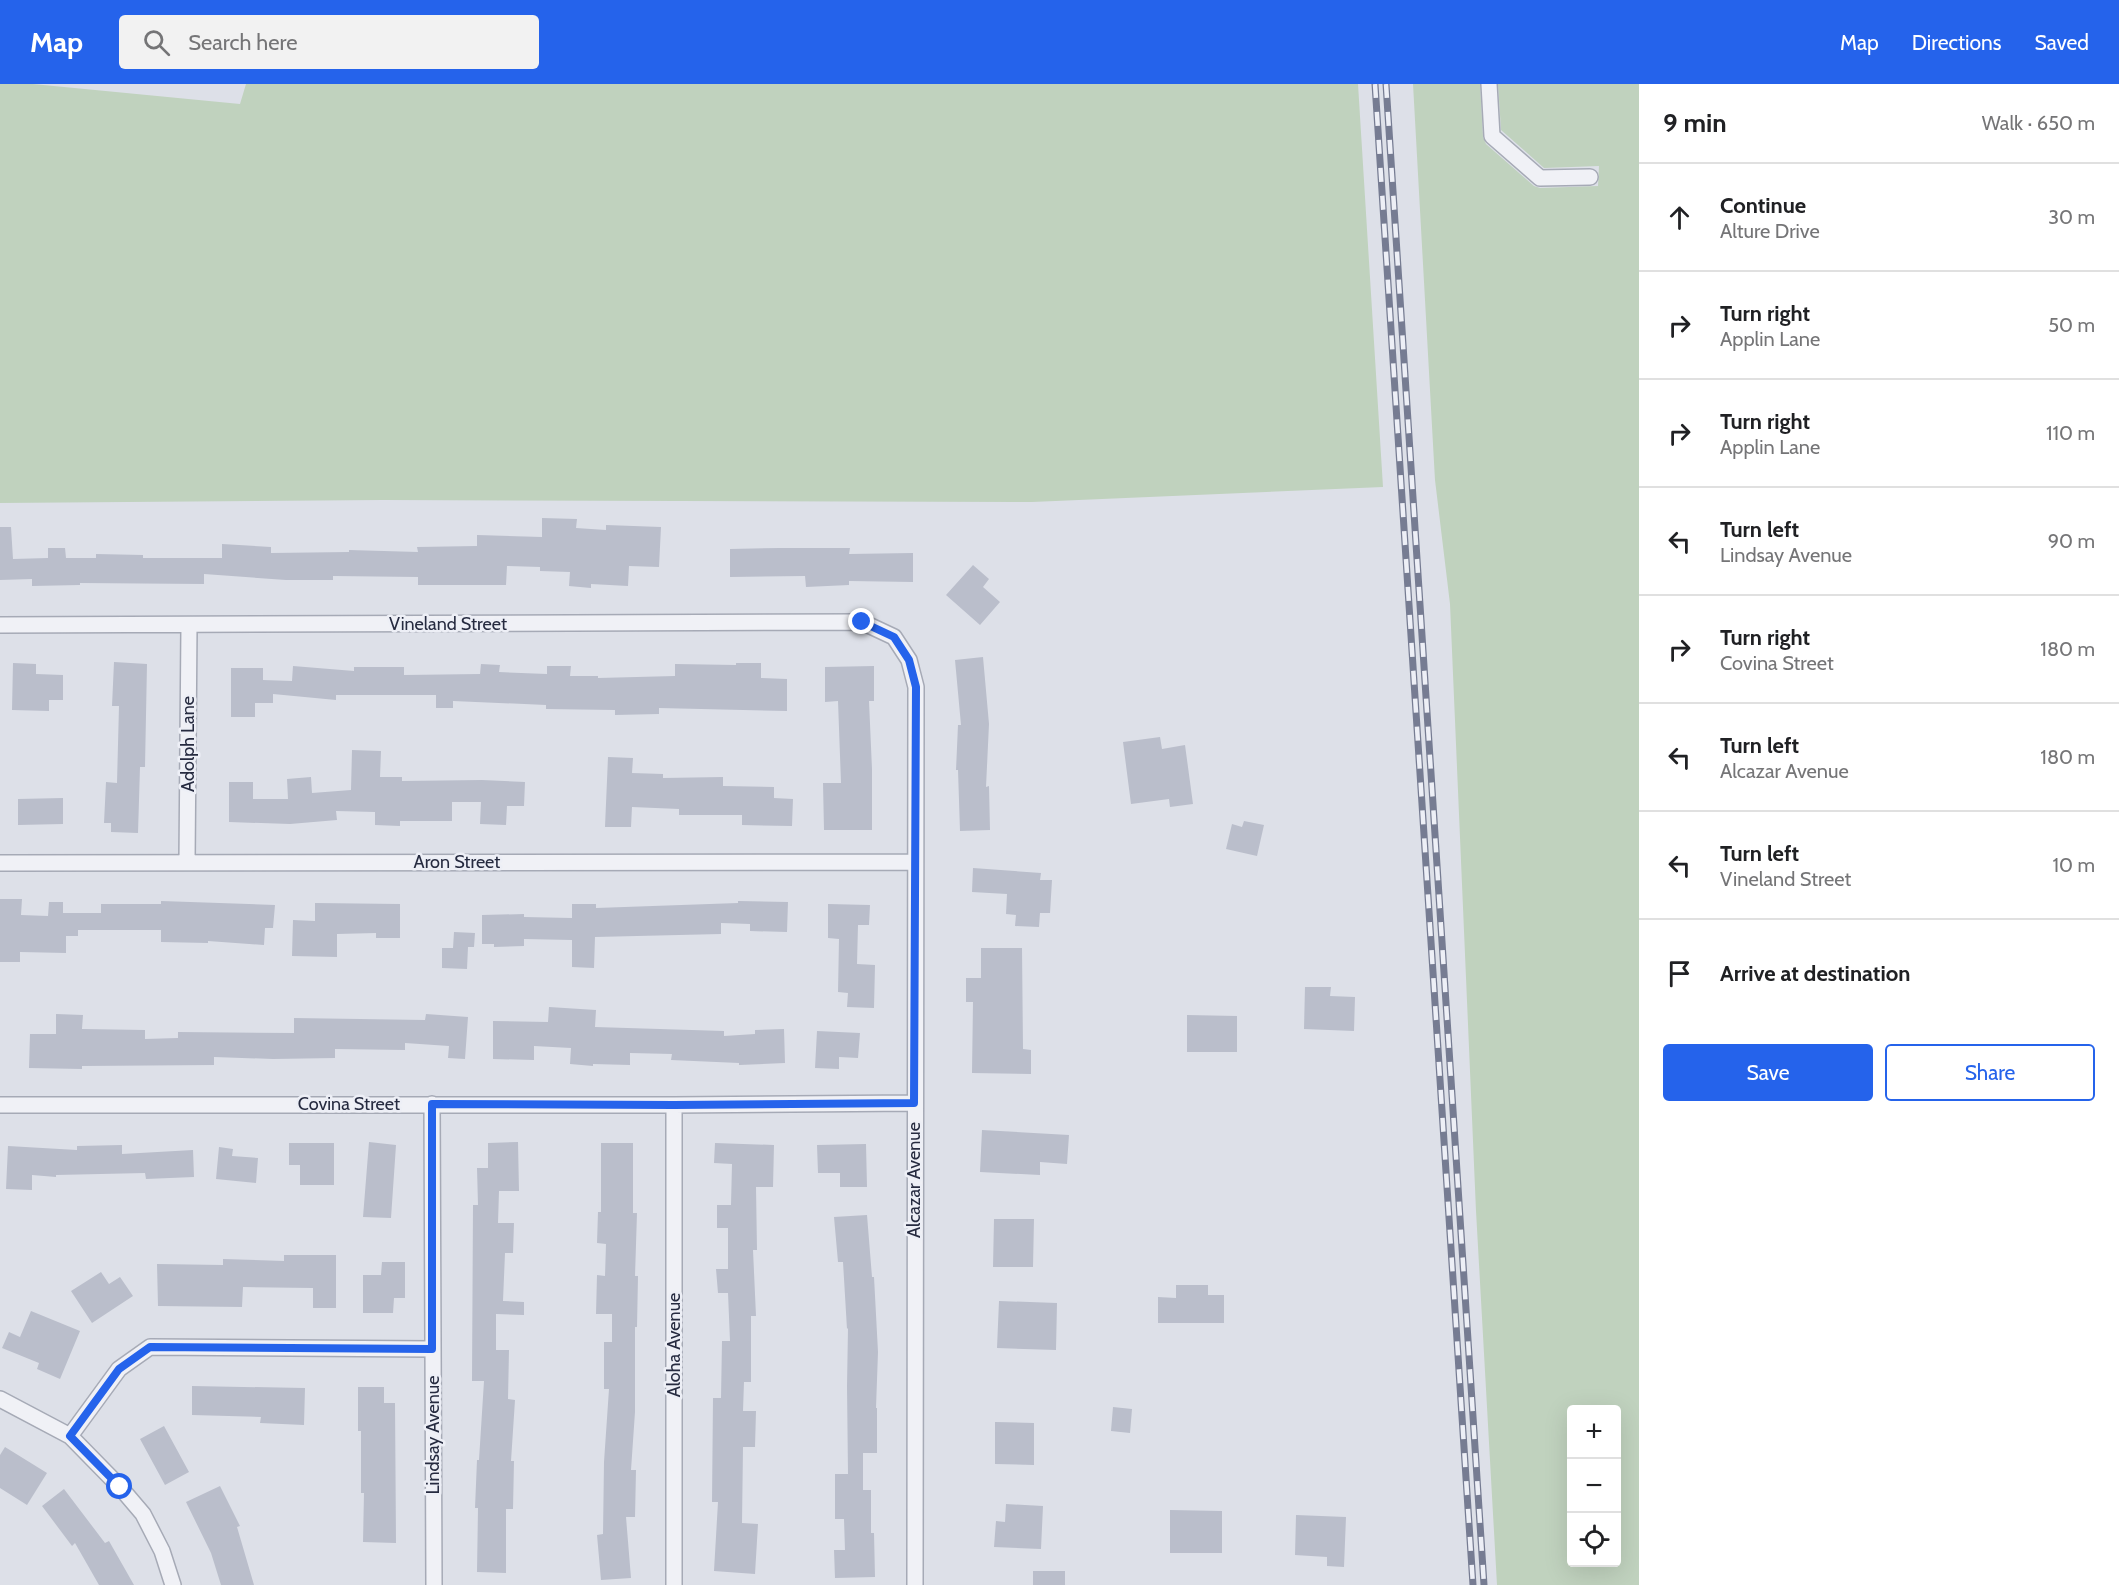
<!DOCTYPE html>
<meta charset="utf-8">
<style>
body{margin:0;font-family:Cabin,sans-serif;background:#f2f2f2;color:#202124}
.controls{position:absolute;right:18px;bottom:18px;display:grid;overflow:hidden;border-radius:6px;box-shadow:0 6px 24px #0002}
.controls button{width:54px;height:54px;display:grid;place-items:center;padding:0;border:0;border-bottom:2px solid #e0e0e0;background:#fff;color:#202124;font:30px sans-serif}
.stop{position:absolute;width:18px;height:18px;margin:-14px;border:4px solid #2563eb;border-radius:50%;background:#fff}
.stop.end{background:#2563eb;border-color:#fff;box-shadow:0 2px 6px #0008}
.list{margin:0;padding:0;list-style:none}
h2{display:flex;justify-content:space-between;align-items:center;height:78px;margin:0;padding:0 24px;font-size:26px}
h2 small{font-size:20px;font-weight:400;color:#757577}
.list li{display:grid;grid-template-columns:39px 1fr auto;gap:18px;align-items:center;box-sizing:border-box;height:108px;padding:0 24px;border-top:2px solid #e0e0e0}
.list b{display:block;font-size:22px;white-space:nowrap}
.list p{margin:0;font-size:20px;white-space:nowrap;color:#757577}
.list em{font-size:20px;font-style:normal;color:#757577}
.actions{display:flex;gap:12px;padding:18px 24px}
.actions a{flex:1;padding:14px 0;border:2px solid #2563eb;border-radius:6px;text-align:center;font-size:21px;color:#2563eb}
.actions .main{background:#2563eb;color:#fff}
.icon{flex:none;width:33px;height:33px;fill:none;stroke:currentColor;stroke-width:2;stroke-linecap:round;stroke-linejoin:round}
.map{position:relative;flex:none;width:1639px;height:1501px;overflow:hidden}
header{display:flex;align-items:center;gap:36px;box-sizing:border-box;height:84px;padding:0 30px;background:#2563eb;color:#fff}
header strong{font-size:28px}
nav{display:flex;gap:33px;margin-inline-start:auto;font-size:21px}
.search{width:420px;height:54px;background:#f2f2f2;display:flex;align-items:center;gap:15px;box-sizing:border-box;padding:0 21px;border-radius:6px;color:#757577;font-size:22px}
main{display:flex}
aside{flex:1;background:#fff}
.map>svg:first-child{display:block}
</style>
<header>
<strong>Map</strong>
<div class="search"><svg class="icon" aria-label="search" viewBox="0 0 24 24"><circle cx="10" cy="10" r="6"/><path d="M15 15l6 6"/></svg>Search here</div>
<nav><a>Map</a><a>Directions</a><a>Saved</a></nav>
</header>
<main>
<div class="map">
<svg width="1639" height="1501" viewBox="0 0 1639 1501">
<rect width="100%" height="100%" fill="#dde0e8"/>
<path fill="#c0d2be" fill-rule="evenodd" d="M0 0H33L240 20 246 0H1358L1383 403 1032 418 383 416 0 419Z
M1413 0H1480L1483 53 1486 60 1534 102 1540 104 1598 102 1599 82 1544 84 1501 46 1498 0H1639V1501H1497L1476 1127 1450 520 1435 396ZM1572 1326H1616V1478H1572Z"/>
<path fill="#babecb" d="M542 434 577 435 576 444 606 446V441L661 443 659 483 629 482 628 502 591 500V504L569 502 570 488 540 487V483L507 482 506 501H418V493L333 492V496H286L204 490V500L80 499V501L32 502V495L0 496V443H11L13 475 48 474V464H65L66 474H96V470L143 471V474H222V460L271 463V469L349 468V466L418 468 417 463 477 462V451L542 453Z
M780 464H850L849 470 913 469V498L849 497V501L806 503 805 492 730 493V465Z
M973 481 989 495 983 503 1000 518 980 541 946 511Z
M983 573 989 640 986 703 989 702 990 746 960 747 958 686H956L958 641H961L955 576Z
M114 578 147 580 145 683H140L138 749 111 748V739H104L106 698 117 699 119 622H112Z
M13 579 36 580V590L63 591V616H49V627L12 626Z
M736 579H761V594L787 595V627L659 624V630L615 631V626L546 625V621L453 617V624H436V611H336V616L273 610V619H255V633H231V584H263V596L292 597 293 582 354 587V583H404V591L480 590 481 580 500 581 499 588 547 590V582H571L570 592H598V594L675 592V580L736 581Z
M874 582V617H869L872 685V746H824L823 699H841L838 617 825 618V583Z
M1160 653 1162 665 1185 661 1193 720 1170 723 1169 715 1131 720 1123 658Z
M352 666 381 667 380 693H402V697L482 696 525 698 524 722H507L506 741 480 740 481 718H452V737H400V742L375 741V728L336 727 337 736 290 740 229 738V698H253V715H288L287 695 311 693 312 709 351 706Z
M608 673 633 674 632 689 663 690V694L723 693V702L774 703V714L793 715 792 742 742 741V731H679V725L632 723 631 743H605Z
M63 714V740L18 741V715Z
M1244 737 1264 741 1257 772 1226 765 1232 740 1242 743Z
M973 784 1041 789 1040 796H1052L1050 829H1040L1039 843 1015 842 1016 831 1006 830 1007 810 972 808Z
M0 815H22L21 831 48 832 49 818H63V829H101V820H161V817L275 821 273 844H265L264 861 208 857V859L161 858V846H78V852H66V869L20 868V878H0Z
M738 817 788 818 787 848 750 847V840L721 839V850L595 853 594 884 572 883V856L524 855V862L494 863V860H482V831L524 830V833L572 834V820H596V824L738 819Z
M315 819 400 820V854H376V849L337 850V873L292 872 293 836 315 837Z
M828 820 870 821 869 841H858L857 880 875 881 874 924 847 923 848 909 838 908 839 855 828 854Z
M454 848 475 849 474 863H468L467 885 442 884V864H453Z
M981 864H1022L1023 965 1031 966V990L972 989 973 918H966V894H981Z
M1305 903H1331L1330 912 1355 913 1354 947 1304 945Z
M549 923 596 926 595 943 724 947V952L755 950V946L784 945 785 979 739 981V979L671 976 672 970 630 969V981L593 980V982L570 980 571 964 534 962V976L493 975V937L548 938Z
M56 930 83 931 82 945 145 946V955L178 954V948L294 949V934L425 936 426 930 468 933 465 975 448 974 449 962 405 959V966L335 965V974L273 975 214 973V981L82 982V985L29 984 30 950H56Z
M1187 931 1237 932V968H1187Z
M817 947 860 949 858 974 839 973V985L815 984Z
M982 1046 1069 1051 1067 1080 1040 1078V1091L980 1088Z
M369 1058 396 1061 391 1134 363 1133Z
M518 1058 519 1107H499L498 1139H514L513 1169H505L503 1217 524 1218V1231L496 1230V1266H509L508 1315 515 1316 511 1377H514L513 1425H506V1489L477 1488 478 1424H475L477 1376H479L484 1297H472L473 1121H478L477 1084H488V1059Z
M289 1059H334V1101H300V1081H289Z
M601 1059H633V1129H637L635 1192H638L637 1243H635V1328L631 1386H636L635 1433H626L631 1494 601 1496 597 1451 603 1450 604 1378 609 1305H604V1258H612V1230H596L597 1191 605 1192 606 1160 597 1159 598 1128H601Z
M715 1059 774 1061 773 1103H756L757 1166H753L756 1232H751V1298H744L743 1327H756L755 1363H743L742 1439 758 1440 755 1490 714 1487 718 1418H712L713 1314H721L722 1257H730L728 1209H718L716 1185H728V1144H717V1121H731L732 1080 714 1079Z
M866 1060 867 1103H840V1089H818L817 1061Z
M122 1061V1070L193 1066 194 1093 146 1095 145 1089 56 1091V1093L32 1091V1106L6 1105 8 1062 77 1066V1062Z
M219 1063 233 1065 232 1072 258 1074 256 1099 216 1095Z
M867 1131 872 1193H874L878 1268 876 1324H877V1369H863V1406H871V1449H874L875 1493 835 1494 834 1466H845L844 1435H835V1390H848L847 1302 848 1244 847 1245 843 1178H838L834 1133Z
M994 1135H1034L1033 1183H993Z
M284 1171H336V1224H313V1204L243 1203 242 1223 158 1222 157 1180 223 1181V1175L284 1177Z
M382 1178H405V1214H394L393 1229H363V1191H381Z
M101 1188 109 1200 120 1193 133 1212 92 1239 71 1207Z
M1176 1201H1208V1211H1224V1239H1158V1213L1176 1214Z
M999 1217 1057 1219 1056 1266 997 1264Z
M31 1227 80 1247 60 1295 37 1285 39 1279 2 1264 9 1248 20 1253Z
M192 1302 305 1304 304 1341 260 1339 261 1333 192 1331Z
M358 1303H384V1319H395L396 1459 363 1458 364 1409H361V1347H358Z
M1113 1323 1132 1325 1130 1349 1111 1347Z
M995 1338 1034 1339V1381L995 1380Z
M164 1342 189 1388 165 1401 140 1355Z
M5 1363 47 1389 27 1421 0 1404V1371Z
M220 1402 240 1442 237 1443 254 1501H221L211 1469 186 1418Z
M64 1405 105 1459 109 1457 134 1501H99L75 1459 72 1462 42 1422Z
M1006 1420 1043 1422 1041 1465 994 1463 996 1437 1005 1438Z
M1170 1426 1222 1427V1469H1170Z
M1296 1431 1346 1433 1344 1483 1327 1482V1473L1295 1471Z
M1033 1487H1065V1501H1033Z"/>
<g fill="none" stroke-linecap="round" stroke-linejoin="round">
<g stroke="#a6aab6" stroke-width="18">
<path id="minor" d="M1489 0 1492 52 1540 94 1590 93
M0 541 862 538 894 553 909 576 916 603 915 1501
M187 778 189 542
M0 779 915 778
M432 1020 434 1501
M0 1021H674L914 1019
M674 1021V1501
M0 1315 70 1352 120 1403 143 1430 162 1467 173 1501
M70 1352 119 1285 150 1263 432 1265"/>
</g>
<use href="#minor" stroke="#f0f1f6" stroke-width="15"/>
<g stroke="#767c92" stroke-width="7">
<path id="rail" d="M1375 0 1473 1501
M1386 0 1484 1501"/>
</g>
<use href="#rail" stroke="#edeff6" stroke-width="4.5" stroke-dasharray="14" stroke-linecap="butt"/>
</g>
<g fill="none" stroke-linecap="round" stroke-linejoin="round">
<path stroke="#2563eb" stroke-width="8" d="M120 1403 70 1352 119 1285 150 1263 432 1265V1020L674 1021 914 1019 916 603 909 576 894 553 862 538"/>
</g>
<g text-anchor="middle" stroke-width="5" stroke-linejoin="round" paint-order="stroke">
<g font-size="18" fill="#262b40" stroke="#edeff6">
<text x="448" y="546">Vineland Street</text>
<text transform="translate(188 660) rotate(-90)" y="6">Adolph Lane</text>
<text x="457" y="784">Aron Street</text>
<text x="349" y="1026">Covina Street</text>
<text transform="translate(914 1096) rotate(-90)" y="6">Alcazar Avenue</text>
<text transform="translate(674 1261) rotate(-90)" y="6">Aloha Avenue</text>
<text transform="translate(433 1351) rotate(-90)" y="6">Lindsay Avenue</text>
</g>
</g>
</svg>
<div class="controls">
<button>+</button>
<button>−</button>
<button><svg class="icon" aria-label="locate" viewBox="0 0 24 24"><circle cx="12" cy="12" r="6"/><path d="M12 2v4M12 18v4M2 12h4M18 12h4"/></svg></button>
</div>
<div class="stop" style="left:120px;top:1403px"></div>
<div class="stop end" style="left:862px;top:538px"></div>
</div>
<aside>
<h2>9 min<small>Walk · 650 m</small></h2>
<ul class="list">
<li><svg class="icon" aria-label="ahead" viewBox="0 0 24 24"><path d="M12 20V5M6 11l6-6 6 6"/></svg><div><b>Continue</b><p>Alture Drive</p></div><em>30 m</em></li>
<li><svg class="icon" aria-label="right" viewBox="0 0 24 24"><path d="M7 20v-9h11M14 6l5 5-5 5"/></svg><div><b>Turn right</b><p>Applin Lane</p></div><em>50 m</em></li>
<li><svg class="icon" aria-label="right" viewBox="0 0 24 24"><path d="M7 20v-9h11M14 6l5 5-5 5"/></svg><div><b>Turn right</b><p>Applin Lane</p></div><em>110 m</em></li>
<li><svg class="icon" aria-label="left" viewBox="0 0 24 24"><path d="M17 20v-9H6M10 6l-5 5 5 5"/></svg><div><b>Turn left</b><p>Lindsay Avenue</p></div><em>90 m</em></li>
<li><svg class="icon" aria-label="right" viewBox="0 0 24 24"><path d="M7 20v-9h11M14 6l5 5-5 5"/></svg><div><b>Turn right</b><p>Covina Street</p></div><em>180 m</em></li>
<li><svg class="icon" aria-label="left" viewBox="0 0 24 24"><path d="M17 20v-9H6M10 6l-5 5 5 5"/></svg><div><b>Turn left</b><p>Alcazar Avenue</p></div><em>180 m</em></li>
<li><svg class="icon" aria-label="left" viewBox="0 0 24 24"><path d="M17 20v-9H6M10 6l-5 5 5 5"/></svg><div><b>Turn left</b><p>Vineland Street</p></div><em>10 m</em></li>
<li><svg class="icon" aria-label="arrive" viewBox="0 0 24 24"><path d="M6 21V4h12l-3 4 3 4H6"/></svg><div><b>Arrive at destination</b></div></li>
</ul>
<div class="actions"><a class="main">Save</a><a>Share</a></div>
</aside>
</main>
